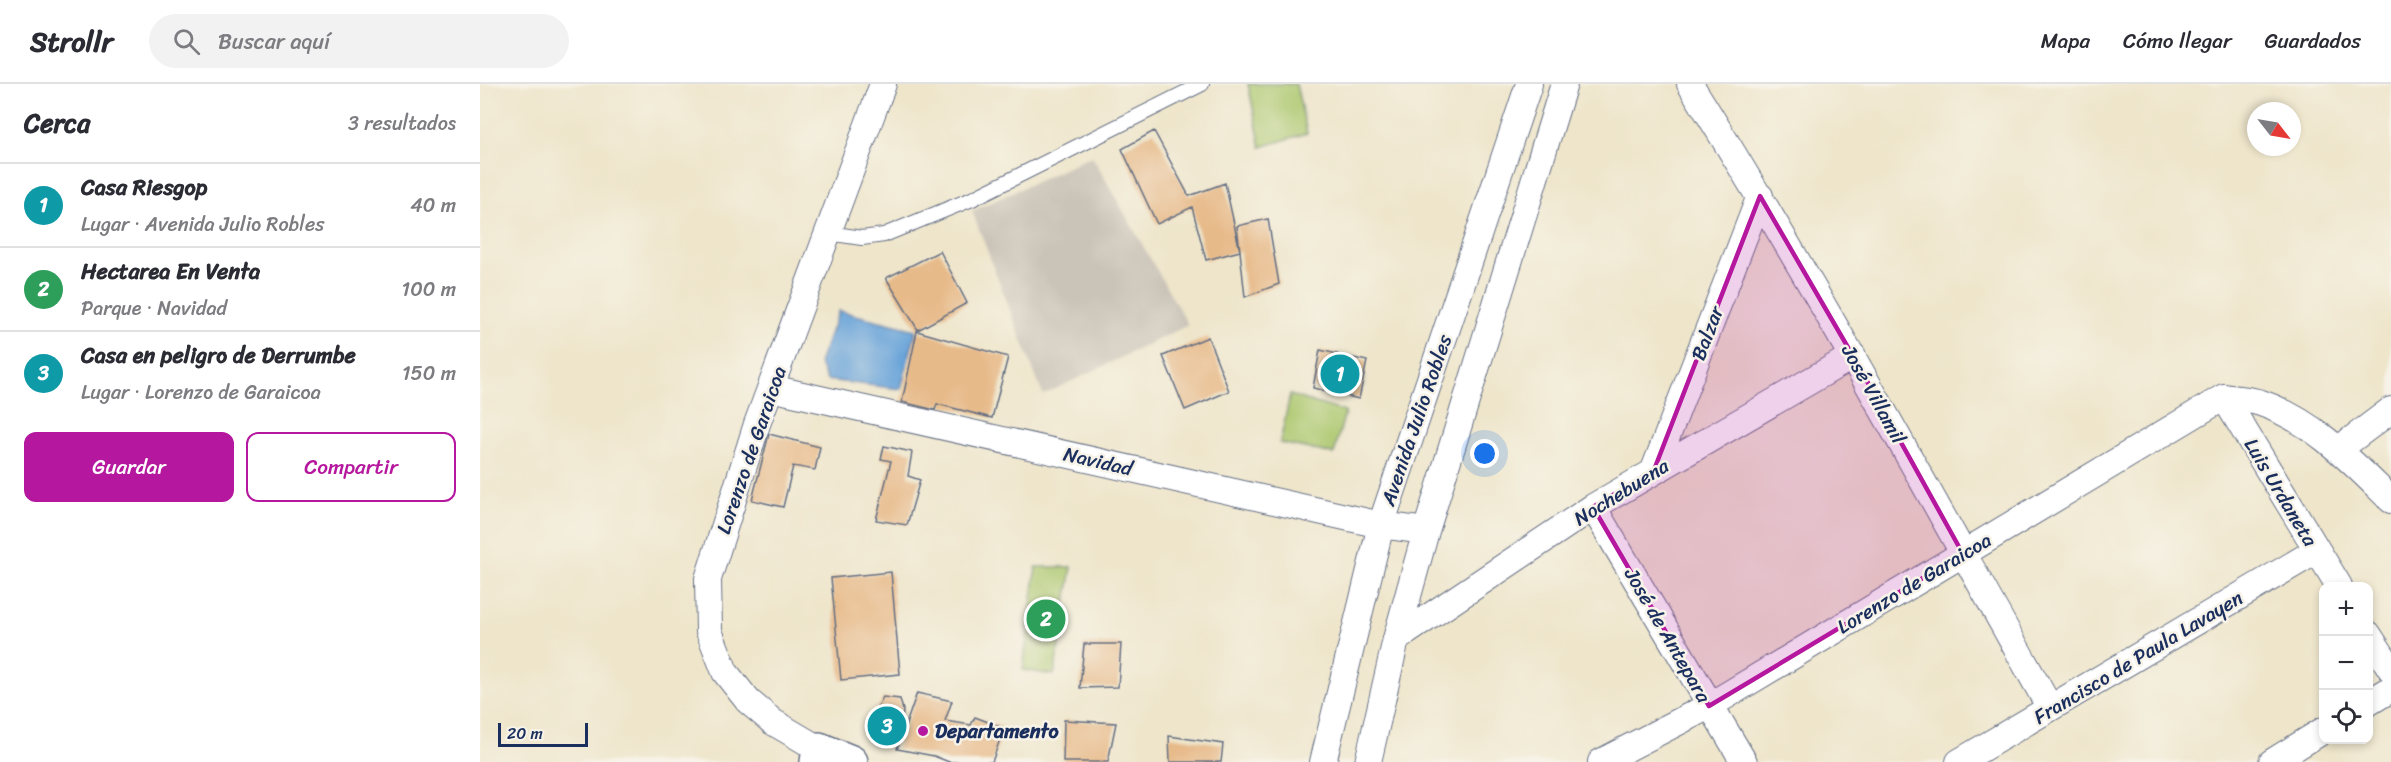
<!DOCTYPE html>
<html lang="es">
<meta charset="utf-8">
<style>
body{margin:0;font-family:Sriracha,sans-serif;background:#f2f2f3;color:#2b2b33}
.controls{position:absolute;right:18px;bottom:18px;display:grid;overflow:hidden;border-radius:12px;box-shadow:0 3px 9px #0003}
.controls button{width:54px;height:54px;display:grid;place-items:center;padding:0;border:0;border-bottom:2px solid #e1e1e2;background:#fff;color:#2b2b33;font:30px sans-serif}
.compass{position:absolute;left:1767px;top:18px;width:54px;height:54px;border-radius:50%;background:#fff;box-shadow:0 3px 9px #0003;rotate:121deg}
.scale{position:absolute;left:18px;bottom:15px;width:90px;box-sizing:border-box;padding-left:6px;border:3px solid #1b2f5e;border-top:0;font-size:16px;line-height:21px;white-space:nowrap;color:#1b2f5e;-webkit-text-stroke:4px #f7f3e8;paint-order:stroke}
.you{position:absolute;left:1005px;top:370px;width:21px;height:21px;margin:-15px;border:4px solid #fff;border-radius:50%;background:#1a73e8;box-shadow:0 0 0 9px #1a73e833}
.badge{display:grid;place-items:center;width:39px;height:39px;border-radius:50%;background:#b5179e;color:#fff;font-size:20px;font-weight:700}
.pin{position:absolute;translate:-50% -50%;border:3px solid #fff;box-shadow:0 2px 6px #0006}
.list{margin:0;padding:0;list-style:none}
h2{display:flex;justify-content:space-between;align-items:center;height:78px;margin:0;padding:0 24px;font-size:26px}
h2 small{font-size:20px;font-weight:400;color:#7c7c81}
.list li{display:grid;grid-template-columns:39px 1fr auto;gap:18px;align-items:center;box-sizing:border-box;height:84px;padding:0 24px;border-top:2px solid #e1e1e2}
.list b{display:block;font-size:22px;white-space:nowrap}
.list p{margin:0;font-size:20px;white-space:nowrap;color:#7c7c81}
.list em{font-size:20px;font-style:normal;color:#7c7c81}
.actions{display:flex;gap:12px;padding:18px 24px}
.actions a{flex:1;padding:14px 0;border:2px solid #b5179e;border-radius:12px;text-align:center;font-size:21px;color:#b5179e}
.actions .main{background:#b5179e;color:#fff}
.icon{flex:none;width:33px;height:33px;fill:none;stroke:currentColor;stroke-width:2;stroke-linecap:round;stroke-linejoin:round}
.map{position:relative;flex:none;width:1911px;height:678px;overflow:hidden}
header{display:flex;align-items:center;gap:36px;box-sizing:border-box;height:84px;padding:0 30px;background:#fff;border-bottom:2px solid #e1e1e2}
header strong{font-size:28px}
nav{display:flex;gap:33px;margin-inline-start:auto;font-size:21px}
.search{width:420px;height:54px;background:#f2f2f3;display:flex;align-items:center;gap:15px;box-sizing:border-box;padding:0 21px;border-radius:33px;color:#7c7c81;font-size:22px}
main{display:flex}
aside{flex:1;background:#fff}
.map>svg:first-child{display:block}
</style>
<header>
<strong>Strollr</strong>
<div class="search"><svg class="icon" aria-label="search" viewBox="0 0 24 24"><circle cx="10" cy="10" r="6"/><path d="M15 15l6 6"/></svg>Buscar aquí</div>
<nav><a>Mapa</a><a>Cómo llegar</a><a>Guardados</a></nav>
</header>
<main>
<aside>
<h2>Cerca<small>3 resultados</small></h2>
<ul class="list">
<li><span class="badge" style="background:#0f9aa8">1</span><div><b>Casa Riesgop</b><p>Lugar · Avenida Julio Robles</p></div><em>40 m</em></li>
<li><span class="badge" style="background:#2e9e5b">2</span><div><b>Hectarea En Venta</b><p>Parque · Navidad</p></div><em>100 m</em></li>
<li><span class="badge" style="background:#0f9aa8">3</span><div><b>Casa en peligro de Derrumbe</b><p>Lugar · Lorenzo de Garaicoa</p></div><em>150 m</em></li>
</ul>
<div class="actions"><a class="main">Guardar</a><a>Compartir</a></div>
</aside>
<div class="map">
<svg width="1911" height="678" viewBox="0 0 1911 678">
<rect width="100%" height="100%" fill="#f7f3e8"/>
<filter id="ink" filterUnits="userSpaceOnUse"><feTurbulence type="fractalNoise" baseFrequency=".0167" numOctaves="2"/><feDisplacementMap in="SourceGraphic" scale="12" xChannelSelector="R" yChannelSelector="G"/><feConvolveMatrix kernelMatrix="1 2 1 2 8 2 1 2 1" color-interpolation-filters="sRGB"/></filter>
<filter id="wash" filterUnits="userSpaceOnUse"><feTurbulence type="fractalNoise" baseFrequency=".008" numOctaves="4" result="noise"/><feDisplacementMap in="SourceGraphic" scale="24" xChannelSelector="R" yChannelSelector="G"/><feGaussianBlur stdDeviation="1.35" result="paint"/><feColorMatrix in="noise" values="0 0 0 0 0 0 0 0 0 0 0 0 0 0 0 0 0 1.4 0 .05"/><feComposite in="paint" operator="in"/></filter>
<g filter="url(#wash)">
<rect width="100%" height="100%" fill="#eee5ca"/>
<path fill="#cac3b8" d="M612 72 708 241 563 311 492 127Z"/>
<path fill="#acc76d" stroke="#647b66" stroke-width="1.5" d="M768 0H816L827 49 781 63Z
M810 311 865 328 854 370 800 359Z
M556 483H592L574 591 543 586Z"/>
<path fill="#6aa4d9" stroke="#426a9c" stroke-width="1.5" d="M359 227 436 246 421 305 347 296 339 279Z"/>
<g id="blocks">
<path fill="#e7ba89" d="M674 47 709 112 745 99 760 167 757 142 788 135 799 200 765 213 760 167 726 176 712 123 677 140 642 65Z
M460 167 487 219 438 246 406 194Z
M437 247 528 273 512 334 457 320 455 326 422 318Z
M728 253 749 307 705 326 683 272Z
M840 266 887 277 879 315 833 304Z
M289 350 340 363 335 386 313 382 303 423 272 416Z
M404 362 432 368 428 392 440 396 427 441 396 436 411 377 401 375Z
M411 488 420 590 361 596 351 494Z
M604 560H641L638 603 600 604Z
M437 609 472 617 465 637 491 641 495 633 524 644 512 678H469L454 672 417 665 420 657 391 653 394 630 403 613 420 615 423 626 420 657Z
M584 636 636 639 628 678H583Z
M689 652 743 660 741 678H690Z"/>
</g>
</g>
<g filter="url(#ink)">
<use href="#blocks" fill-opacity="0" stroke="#656f84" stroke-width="1.5"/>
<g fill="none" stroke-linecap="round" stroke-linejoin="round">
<g stroke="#656f84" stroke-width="16">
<path id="service" d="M348 149 382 154 404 151 492 115 722 0"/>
</g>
<g stroke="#656f84" stroke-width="28">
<path id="minor" d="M1210 0C1338 204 1452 415 1570 624
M291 304 901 441 946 447
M1744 313 1859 502
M1744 313C1756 315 1770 315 1781 319 1834 337 1872 378 1911 416
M1859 365 1911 326
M1174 386 1280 112
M1113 423 1264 678
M1888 550 1911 585
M916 555 1113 423 1373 272
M1888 619 1911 605
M339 665 293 638 268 617 245 588 229 547 228 495 277 340 403 0
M843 678 901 441 1049 0
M888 678 916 555 946 447 1084 0
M1121 678 1229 622 1744 313
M1479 678 1836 467
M1792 678 1844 646"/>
</g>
<g stroke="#656f84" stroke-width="36">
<path id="secondary" d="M337 678 339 665 371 678"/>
</g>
<use href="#service" stroke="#fff" stroke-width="14"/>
<use href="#minor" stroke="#fff" stroke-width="26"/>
<use href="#secondary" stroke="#fff" stroke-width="33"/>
</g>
</g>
<path fill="#b5179e" fill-opacity="0.2" stroke="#b5179e" stroke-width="4.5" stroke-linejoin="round" d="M1280 112 1373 272 1483 470 1229 622 1113 423 1174 386Z"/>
<circle fill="#b5179e" stroke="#f7f3e8" stroke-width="2" cx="443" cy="647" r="6"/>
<g text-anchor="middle" stroke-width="5" stroke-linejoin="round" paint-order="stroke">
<g font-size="20" fill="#1b2f5e" stroke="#f7f3e8">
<text transform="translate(1227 249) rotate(-69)" y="7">Balzar</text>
<text transform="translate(1394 310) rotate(61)" y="7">José Villamil</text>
<text transform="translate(936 336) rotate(-71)" y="7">Avenida Julio Robles</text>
<text transform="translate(271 366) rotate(-71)" y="7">Lorenzo de Garaicoa</text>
<text transform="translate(618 377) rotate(13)" y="7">Navidad</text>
<text transform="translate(1141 408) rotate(-32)" y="7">Nochebuena</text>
<text transform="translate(1801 408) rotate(59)" y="7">Luis Urdaneta</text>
<text transform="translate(1434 499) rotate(-31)" y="7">Lorenzo de Garaicoa</text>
<text transform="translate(1188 551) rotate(60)" y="7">José de Antepara</text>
<text transform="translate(1658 573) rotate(-31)" y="7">Francisco de Paula Lavayen</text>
</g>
<g font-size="20" font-weight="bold" fill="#1b2f5e" stroke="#f7f3e8" text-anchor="start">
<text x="455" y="654">Departamento</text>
</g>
</g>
</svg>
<div class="controls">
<button>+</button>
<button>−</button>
<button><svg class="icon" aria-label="locate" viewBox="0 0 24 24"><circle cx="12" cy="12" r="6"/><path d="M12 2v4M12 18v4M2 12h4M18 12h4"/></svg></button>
</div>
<svg class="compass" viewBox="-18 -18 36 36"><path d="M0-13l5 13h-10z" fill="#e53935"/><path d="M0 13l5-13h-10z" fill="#7c7c81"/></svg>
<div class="scale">20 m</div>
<div class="you"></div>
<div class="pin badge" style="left:860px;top:290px;background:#0f9aa8">1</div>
<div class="pin badge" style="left:566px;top:535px;background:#2e9e5b">2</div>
<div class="pin badge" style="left:407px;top:642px;background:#0f9aa8">3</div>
</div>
</main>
